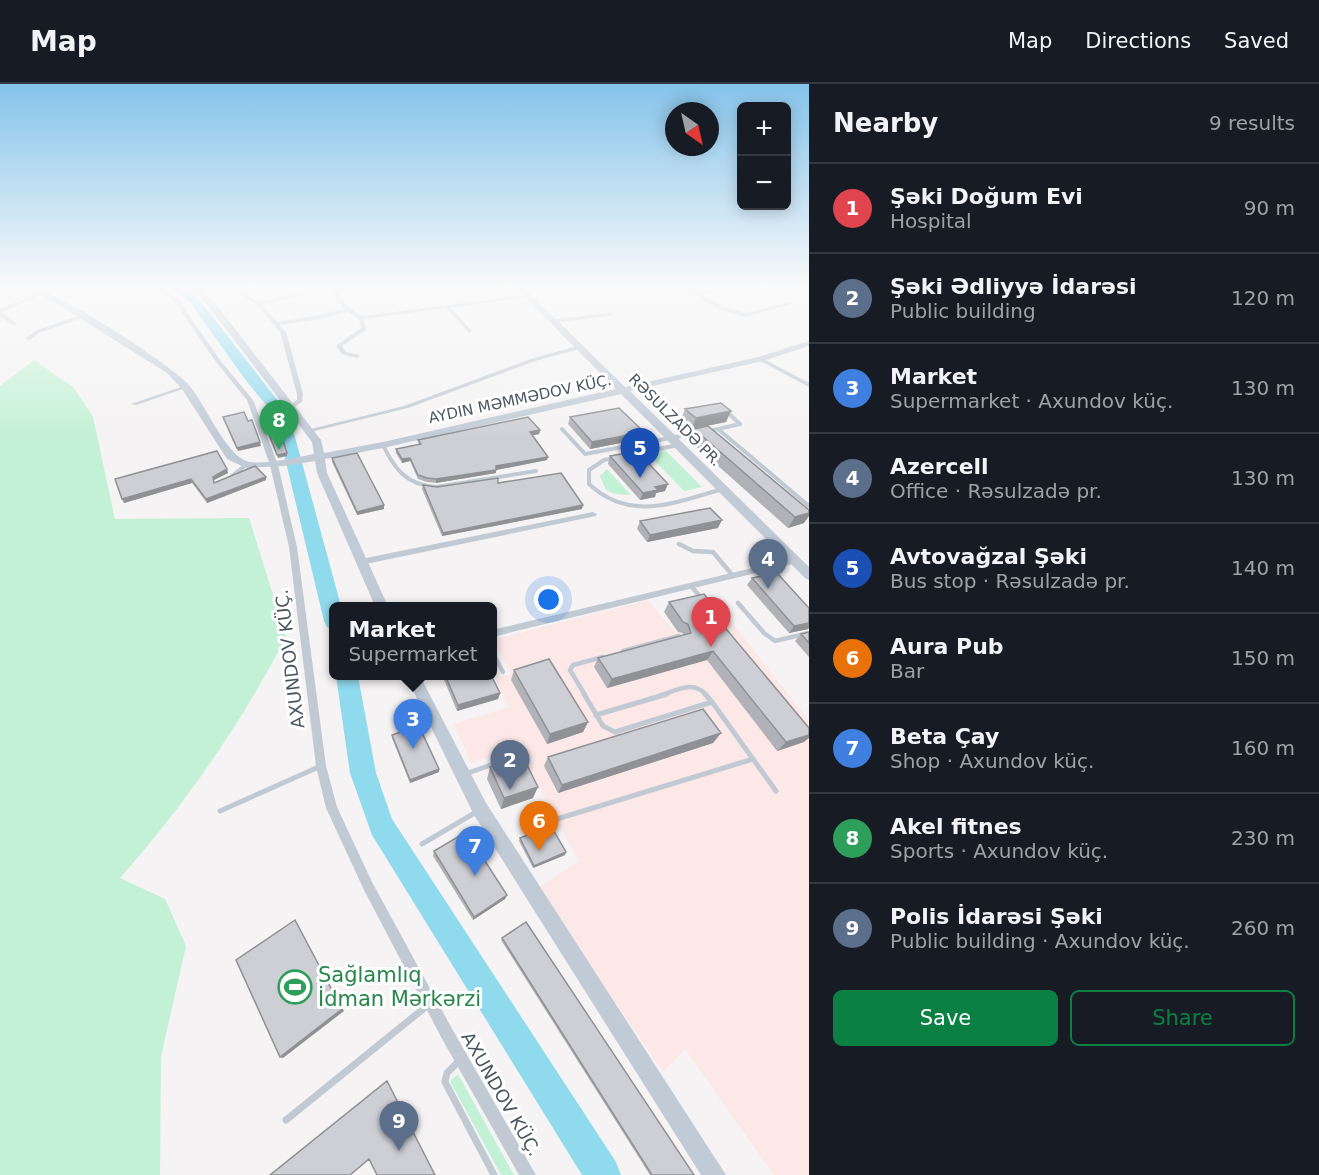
<!DOCTYPE html>
<meta charset="utf-8">
<style>
body{margin:0;font-family:"DejaVu Sans",sans-serif;background:#20242c;color:#f1f3f6}
.controls{position:absolute;right:18px;top:18px;display:grid;overflow:hidden;border-radius:9px;box-shadow:0 3px 15px #0003}
.controls button{width:54px;height:54px;display:grid;place-items:center;padding:0;border:0;border-bottom:2px solid #363941;background:#171b24;color:#f1f3f6;font:30px sans-serif}
.compass{position:absolute;left:665px;top:18px;width:54px;height:54px;border-radius:50%;background:#171b24;box-shadow:0 3px 15px #0003;rotate:146deg}
.you{position:absolute;left:549px;top:516px;width:21px;height:21px;margin:-15px;border:4px solid #fff;border-radius:50%;background:#1a73e8;box-shadow:0 0 0 9px #1a73e833}
.badge{display:grid;place-items:center;width:39px;height:39px;border-radius:50%;background:#0b8043;color:#fff;font-size:20px;font-weight:700}
.pin{position:absolute;translate:-50% -50px;filter:drop-shadow(0 2px 3px #0008)}
.pin::after{content:'';position:absolute;top:32px;width:21px;height:18px;background:inherit;clip-path:polygon(0 0,100% 0,50% 100%)}
.popup{position:absolute;left:329px;top:518px;width:168px;height:78px;box-sizing:border-box;display:grid;place-content:center;border-radius:9px;background:#171b24;filter:drop-shadow(0 2px 4px #0005);font-size:20px;white-space:nowrap;color:#9ea1a6}
.popup b{font-size:22px;color:#f1f3f6}
.popup::after{content:'';position:absolute;left:50%;top:100%;margin-left:-12px;border:12px solid transparent;border-top-color:#171b24}
.list{margin:0;padding:0;list-style:none}
h2{display:flex;justify-content:space-between;align-items:center;height:78px;margin:0;padding:0 24px;font-size:26px}
h2 small{font-size:20px;font-weight:400;color:#9ea1a6}
.list li{display:grid;grid-template-columns:39px 1fr auto;gap:18px;align-items:center;box-sizing:border-box;height:90px;padding:0 24px;border-top:2px solid #363941}
.list b{display:block;font-size:22px;white-space:nowrap}
.list p{margin:0;font-size:20px;white-space:nowrap;color:#9ea1a6}
.list em{font-size:20px;font-style:normal;color:#9ea1a6}
.actions{display:flex;gap:12px;padding:18px 24px}
.actions a{flex:1;padding:14px 0;border:2px solid #0b8043;border-radius:9px;text-align:center;font-size:21px;color:#0b8043}
.actions .main{background:#0b8043;color:#fff}
.map{position:relative;flex:none;width:809px;height:1091px;overflow:hidden}
header{display:flex;align-items:center;gap:36px;box-sizing:border-box;height:84px;padding:0 30px;background:#171b24;border-bottom:2px solid #363941}
header strong{font-size:28px}
nav{display:flex;gap:33px;margin-inline-start:auto;font-size:21px}
main{display:flex}
aside{flex:1;background:#171b24}
.map>svg:first-child{display:block}
</style>
<header>
<strong>Map</strong>
<nav><a>Map</a><a>Directions</a><a>Saved</a></nav>
</header>
<main>
<div class="map">
<svg width="809" height="1091" viewBox="0 0 809 1091">
<rect width="100%" height="100%" fill="#f5f3f3"/>
<path fill="#fce8e6" d="M648 516 674 547 714 538 708 529 722 526 809 637V1091H774L685 965 663 988 538 804 579 777 518 664 471 679 454 640 509 623 495 594 511 590 493 556Z"/>
<path fill="#c3f1d5" d="M34 276 74 304 93 333 115 435 249 434 286 553C242 638 184 722 120 794L165 815 186 862 161 972 160 1091H0V302Z
M665 366 702 403 684 407 648 370Z
M607 385 631 411 615 410 606 406 600 392Z
M458 990 514 1091H501L450 997Z"/>
<g fill="none" stroke-linecap="round" stroke-linejoin="round">
<path fill="#90daee" fill-rule="evenodd" d="M167 203H181L198 214 289 331 341 522H334V545L327 543 324 537 275 332 244 294 190 218Z
M336 592H358L376 689 392 735 616 1078 621 1091H582L372 751 350 689Z"/>
<path stroke="#c1cad2" stroke-width="3" d="M555 237 611 230"/>
<path stroke="#c1cad2" stroke-width="4" d="M562 345 585 370 697 349
M718 345 740 340 726 327
M708 347 718 345 809 422
M383 361C395 386 407 401 436 403L536 387
M634 370 678 361
M614 374 604 376 589 386V400C631 439 675 418 723 405
M232 392 246 381"/>
<path stroke="#c1cad2" stroke-width="4.5" d="M679 460 693 467 713 468 733 492
M691 502 703 516
M738 519 764 549 775 557 809 549
M623 567 679 552
M492 568 503 588
M585 611 570 586 573 581 603 573
M662 611C677 606 694 596 706 611"/>
<path stroke="#c1cad2" stroke-width="5" d="M584 610 603 642 615 648 712 618 776 707
M705 610 712 618
M596 631 667 610
M465 690 491 681
M220 727 321 682
M557 735 753 675
M422 760 478 727"/>
<path stroke="#c1cad2" stroke-width="7" d="M459 977 447 989 445 998 494 1091
M286 1036 428 921"/>
<path fill="#c1cad2" fill-rule="evenodd" d="M139 203H147L165 207 178 215 220 276 253 316 278 381 297 463 326 682 337 723 372 798 451 943 536 1091H519L441 953 364 806 326 724 316 682 289 463 270 381 247 316 216 278 174 217 161 209Z
M227 203H232L260 218 302 209V211L262 221 278 238 320 231 344 225 335 213 332 203H336L337 206 379 203 377 204 338 209 346 221 362 232 528 211 530 212 451 224 471 246 472 247 469 249 446 224 364 235 366 246 342 262 346 268 359 271 360 272 357 274 342 270 336 262 361 244 359 235 347 228 320 235 280 241 286 248 303 310 302 318 291 325 288 323 297 316V310L280 248 257 221Z
M680 203H686L699 208 734 203H745L703 211 723 223 745 229 788 218 791 220 745 233 719 225Z
M41 208 45 209 2 228 16 239V241H12L0 232V225Z
M83 230 86 232 85 233 39 249 30 256 25 255 35 247Z
M581 261 583 262V264L535 277 408 324 310 348 307 346 404 322 531 275Z
M760 273 809 299V303L758 276 757 275Z
M184 302 189 303 136 321 131 320Z
M593 428 597 430 596 432 361 481 357 478 361 475Z
M794 474 798 477 797 479 492 553V546Z"/>
<path fill="#c1cbd6" fill-rule="evenodd" d="M23 203C26 203 30 202 33 203 58 208 170 280 188 300 205 319 224 368 246 377 259 382 299 373 314 370L312 358 209 223 190 203H198L215 219 321 356 324 369 383 358 616 305 515 203H523L625 303 758 273 809 257V262L763 277 630 307 809 483V496L805 494 621 310 383 364 325 375 327 389 388 522H375L317 389 315 377 284 382 246 384 227 375 182 305 167 289 62 223Z
M406 592H420L486 719 726 1091H701L474 731Z"/>
</g>
<path fill="#b0b2b7" d="M685 325 726 338 691 345 681 336Z
M570 333 644 348 641 355 590 365 568 340Z
M694 345 804 439 788 444 689 356Z
M540 346 539 350 532 351 547 376 496 386V389L436 399 427 398 418 395 410 377 402 379 396 369V365L419 361 418 356Z
M610 372 665 407 656 409 655 413 640 416 608 380Z
M332 374 384 425 357 431 332 378Z
M227 385 228 389 214 396V399L266 393V396L207 419 192 399 124 419 115 395Z
M498 399 582 425 442 452 422 405 423 401 437 403Z
M640 437 718 444 647 458 637 445Z
M752 494 809 524V545L789 549 747 501Z
M669 518 717 527 715 531 804 658 777 667 707 576 607 604 594 583 598 574 683 551V549L678 548 664 528Z
M809 548V573L795 557 801 550Z
M514 586 588 638 583 648 547 660 511 596Z
M442 591H491L500 609 498 615 457 627Z
M721 649 713 659 558 709 544 682 548 673Z
M392 651 439 685V688L410 699 392 654Z
M490 683 533 714 501 725 487 695Z
M520 754 566 768 565 771 533 784 519 757Z
M434 767 507 811 505 815 473 836 433 772Z
M502 854 694 1091H650L501 856Z"/>
<path fill="#909195" d="M731 327 726 338 691 345 696 334Z
M540 346 539 350 529 352 530 348Z
M644 348 641 355 590 365 592 358Z
M260 358 261 362 238 367 237 364Z
M287 369V372L278 374 277 371Z
M548 373 547 376 496 386V389L436 399V395L496 382Z
M410 374V377L402 379V375Z
M227 385 228 389 214 396 213 393Z
M266 393V396L207 419 206 415Z
M191 395 192 399 124 419 122 415Z
M668 400 665 407 656 409 655 413 640 416 643 409 655 403Z
M384 421V425L357 431V428Z
M583 421 582 425 442 452 443 449Z
M809 429V432L804 439 788 444 795 433Z
M722 436 718 444 647 458 650 451Z
M809 539V543L808 545 789 549 794 542Z
M713 567 707 576 607 604 612 595Z
M500 609 498 615 457 627 458 621Z
M588 638 583 648 547 660 550 650Z
M721 649 713 659 558 709 562 701Z
M809 651V654L804 658 777 667 786 658Z
M439 685V688L410 699V696Z
M538 703 533 714 501 725 504 714Z
M566 768 565 771 533 784 534 782Z
M507 811 505 815 473 836 474 833Z
M295 836 344 927 283 974 280 973Z"/>
<path fill="#cdcfd5" stroke="#909195" stroke-width="1.5" d="M721 319 731 327 696 334 685 325Z
M619 324 644 348 592 358 570 333Z
M244 328 248 337 252 336 260 358 237 364 223 333Z
M275 333 287 369 277 371 263 335Z
M528 333 540 346 530 348 548 373 496 382V386L436 395 427 394 418 391 410 374 402 375 396 365 421 360 418 356Z
M708 342 809 426V429L795 433 694 345Z
M217 367 227 385 213 393 214 399 255 382 266 393 206 415 191 395 122 415 115 395Z
M637 367 668 400 655 403 658 406 643 409 610 372Z
M357 369 384 421 357 428 332 374Z
M561 389 583 421 443 449 423 401 437 403 498 394V399Z
M710 424 722 436 650 451 640 437Z
M777 489 809 524V539L794 542 752 494Z
M704 510 717 527 712 528 809 644V651L786 658 713 567 612 595 598 574 691 549 688 540 683 538 669 518Z
M809 548V559L801 550Z
M549 575 588 638 550 650 514 586Z
M445 591H491L500 609 458 621Z
M703 625 721 649 562 701 548 673Z
M419 642 439 685 410 696 392 651Z
M523 673 538 703 504 714 490 683Z
M551 742 566 768 534 782 520 754Z
M466 748 507 811 474 833 434 767Z
M295 836 342 925 280 973 236 876Z
M526 838 694 1091H652L502 854Z
M387 997 435 1091H377L369 1075 350 1091H270Z"/>
<linearGradient id="sky" x2="0" y2="1"><stop stop-color="#85c3ea"/><stop offset="0.57" stop-color="#fafafa"/><stop offset="1" stop-color="#fafafa" stop-opacity="0"/></linearGradient>
<rect width="809" height="356" fill="url(#sky)"/>
<defs>
<g id="stadium-ring" transform="scale(1.725)"><circle r="9.5" fill="#fff" stroke="#2e9e5b" stroke-width="1.5"/><path d="M0-5a6.5 5 0 1 0 0 10a6.5 5 0 1 0 0-10ZM-3.5-1.8h7v3.6h-7Z" fill="#2e9e5b"/></g>
</defs>
<g fill-rule="evenodd">
<use href="#stadium-ring" x="295" y="903"/>
</g>
<g text-anchor="middle" stroke-width="6" stroke-linejoin="round" paint-order="stroke">
<g font-size="15" fill="#4a5661" stroke="#fff">
<text transform="translate(520 315) rotate(-12)" y="5">AYDIN MƏMMƏDOV KÜÇ.</text>
<text transform="translate(675 336) rotate(45)" y="5">RƏSULZADƏ PR.</text>
</g>
<g font-size="18" fill="#4a5661" stroke="#fff">
<text transform="translate(290 575) rotate(-97)" y="6">AXUNDOV KÜÇ.</text>
<text transform="translate(501 1010) rotate(60)" y="6">AXUNDOV KÜÇ.</text>
</g>
<g font-size="21" fill="#27864d" stroke="#fff" text-anchor="start">
<text x="318" y="898">Sağlamlıq<tspan x="318" dy="24">İdman Mərkərzi</tspan></text>
</g>
</g>
</svg>
<div class="controls">
<button>+</button>
<button>−</button>
</div>
<svg class="compass" viewBox="-18 -18 36 36"><path d="M0-13l5 13h-10z" fill="#e53935"/><path d="M0 13l5-13h-10z" fill="#9ea1a6"/></svg>
<div class="you"></div>
<div class="pin badge" style="left:711px;top:563px;background:#e0444e">1</div>
<div class="pin badge" style="left:510px;top:706px;background:#5c6f8a">2</div>
<div class="pin badge" style="left:413px;top:665px;background:#3f7fe0">3</div>
<div class="popup"><b>Market</b>Supermarket</div>
<div class="pin badge" style="left:768px;top:505px;background:#5c6f8a">4</div>
<div class="pin badge" style="left:640px;top:394px;background:#1a4fb4">5</div>
<div class="pin badge" style="left:539px;top:767px;background:#e8710a">6</div>
<div class="pin badge" style="left:475px;top:792px;background:#3f7fe0">7</div>
<div class="pin badge" style="left:279px;top:366px;background:#2e9e5b">8</div>
<div class="pin badge" style="left:399px;top:1067px;background:#5c6f8a">9</div>
</div>
<aside>
<h2>Nearby<small>9 results</small></h2>
<ul class="list">
<li><span class="badge" style="background:#e0444e">1</span><div><b>Şəki Doğum Evi</b><p>Hospital</p></div><em>90 m</em></li>
<li><span class="badge" style="background:#5c6f8a">2</span><div><b>Şəki Ədliyyə İdarəsi</b><p>Public building</p></div><em>120 m</em></li>
<li><span class="badge" style="background:#3f7fe0">3</span><div><b>Market</b><p>Supermarket · Axundov küç.</p></div><em>130 m</em></li>
<li><span class="badge" style="background:#5c6f8a">4</span><div><b>Azercell</b><p>Office · Rəsulzadə pr.</p></div><em>130 m</em></li>
<li><span class="badge" style="background:#1a4fb4">5</span><div><b>Avtovağzal Şəki</b><p>Bus stop · Rəsulzadə pr.</p></div><em>140 m</em></li>
<li><span class="badge" style="background:#e8710a">6</span><div><b>Aura Pub</b><p>Bar</p></div><em>150 m</em></li>
<li><span class="badge" style="background:#3f7fe0">7</span><div><b>Beta Çay</b><p>Shop · Axundov küç.</p></div><em>160 m</em></li>
<li><span class="badge" style="background:#2e9e5b">8</span><div><b>Akel fitnes</b><p>Sports · Axundov küç.</p></div><em>230 m</em></li>
<li><span class="badge" style="background:#5c6f8a">9</span><div><b>Polis İdarəsi Şəki</b><p>Public building · Axundov küç.</p></div><em>260 m</em></li>
</ul>
<div class="actions"><a class="main">Save</a><a>Share</a></div>
</aside>
</main>
